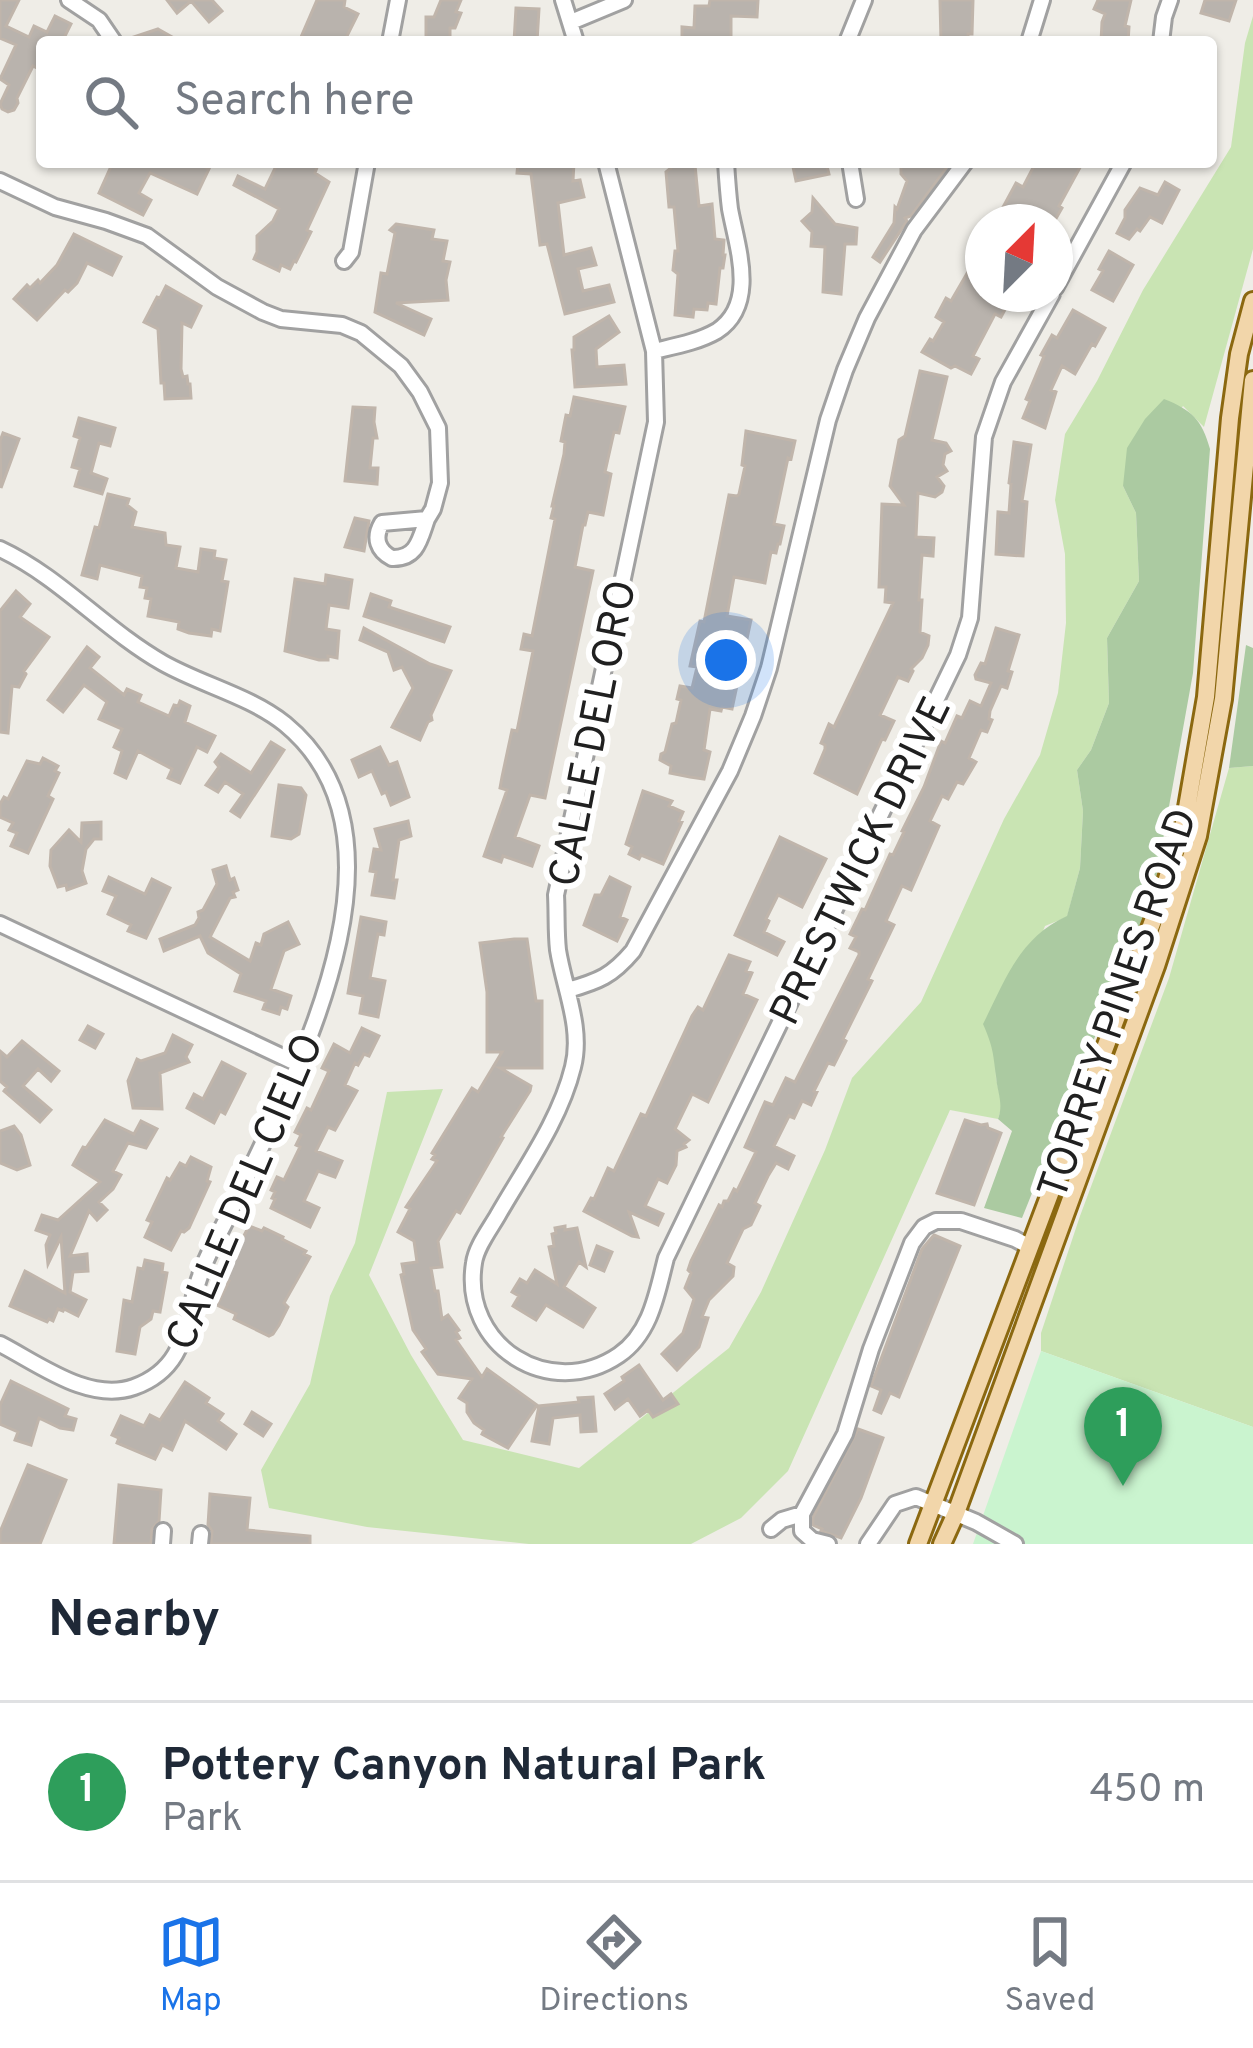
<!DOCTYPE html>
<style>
body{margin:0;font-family:Overpass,sans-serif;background:#f2f2f3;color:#1f2937}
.compass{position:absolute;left:965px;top:204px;width:108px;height:108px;border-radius:50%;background:#fff;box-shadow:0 3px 9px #0004;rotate:24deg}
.you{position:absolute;left:726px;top:660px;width:42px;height:42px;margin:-30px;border:9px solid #fff;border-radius:50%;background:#1a73e8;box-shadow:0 0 0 18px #1a73e833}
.badge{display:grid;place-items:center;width:78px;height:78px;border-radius:50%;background:#1a73e8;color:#fff;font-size:39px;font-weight:700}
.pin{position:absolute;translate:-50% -99px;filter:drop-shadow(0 3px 6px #0008)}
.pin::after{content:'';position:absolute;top:63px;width:42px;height:36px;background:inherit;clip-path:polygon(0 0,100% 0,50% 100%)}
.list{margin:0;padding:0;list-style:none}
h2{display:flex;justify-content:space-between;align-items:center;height:156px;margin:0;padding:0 48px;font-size:51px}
h2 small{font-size:39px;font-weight:400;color:#747a83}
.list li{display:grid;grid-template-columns:78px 1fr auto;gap:36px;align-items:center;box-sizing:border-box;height:180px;padding:0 48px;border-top:3px solid #e0e1e3}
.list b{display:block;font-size:45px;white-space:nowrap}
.list p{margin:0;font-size:39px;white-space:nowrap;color:#747a83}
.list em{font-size:39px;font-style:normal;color:#747a83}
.icon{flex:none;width:66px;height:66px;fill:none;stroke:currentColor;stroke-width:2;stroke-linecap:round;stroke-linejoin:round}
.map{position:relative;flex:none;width:1253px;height:1544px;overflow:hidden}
.search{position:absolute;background:#fff;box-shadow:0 3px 9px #0004;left:36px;right:36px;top:36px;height:132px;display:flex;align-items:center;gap:30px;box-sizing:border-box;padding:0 42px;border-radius:12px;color:#747a83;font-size:45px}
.sheet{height:336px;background:#fff}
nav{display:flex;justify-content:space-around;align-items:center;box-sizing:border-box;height:168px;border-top:3px solid #e0e1e3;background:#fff;font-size:33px;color:#747a83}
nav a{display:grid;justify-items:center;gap:6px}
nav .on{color:#1a73e8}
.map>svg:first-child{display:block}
</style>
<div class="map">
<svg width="1253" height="1544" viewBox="0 0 1253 1544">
<rect width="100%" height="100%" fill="#efede7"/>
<path fill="#c9e4b3" d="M1253 16V249L1204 427 1183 406 1123 486 1136 513 1139 581 1107 638 1109 703 1091 750 1077 770 1083 811 1080 868 1067 917 1045 926 995 1051 996 1078 1002 1106 998 1119 950 1110 788 1471 741 1518 691 1544H529L367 1527 269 1508 261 1470 310 1384 330 1296 355 1243 387 1092 443 1089 369 1275 411 1355 463 1440 579 1468 729 1348 761 1292 825 1150 852 1078 921 1002 1004 819 1040 755 1058 693 1066 623 1065 554 1055 500 1065 434 1097 381 1143 290 1231 147 1245 43Z
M1253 766V1427L1041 1351V1333L1080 1216 1169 978 1229 768Z"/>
<path fill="#abcaa1" d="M1164 399C1192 410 1202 420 1210 449L1193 673 1154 890 1022 1218 984 1208 1012 1131 998 1119C1004 1103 997 1092 996 1076 993 1052 993 1047 983 1024 1006 979 1019 938 1067 916L1080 868 1083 811 1077 770 1091 750 1109 703 1107 638 1139 581 1136 513 1123 486 1127 448 1145 419Z
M1246 645 1253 648V766L1229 768Z"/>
<path fill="#caf4cf" d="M1041 1351 1253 1427V1544H973Z"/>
<path fill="#b9b3ad" stroke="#c0b5ab" stroke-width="3" d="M0 0H19L6 26 29 37 34 26 47 32 55 16 71 24 63 40 66 42H42V59L37 68 33 66 17 98 18 103 14 110 8 112 2 109 0 104 9 85 0 79 16 45 0 38Z
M167 0H212L222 11 209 22 191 1 177 13Z
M317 0H345L344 7 358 14 344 42H310L301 37Z
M441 0H461L456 12 461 13 455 28H450V42H426V17H434Z
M710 0H758L757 17 731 16V42H682V27L694 28 695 6H709Z
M940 0H973L972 34H968V42H941Z
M1098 0H1131L1125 26 1129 27 1128 42H1101L1102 22 1105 14 1094 9Z
M1205 0H1236L1229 21 1201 13Z
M516 8 539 9 537 42H514Z
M158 29 181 42H126L125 40Z
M113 162H196L209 169 197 194 150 173 139 193 151 200 143 215 99 193Z
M278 162H319L315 173 329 182 307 230 311 232 296 262 294 261 290 269 281 265 279 271 254 259 257 252V236L273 221 279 209 234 185 238 176 265 189Z
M518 162H574L573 181 580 180 584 197 558 203 564 255 591 248 596 265 578 269 583 291 609 285 614 302 565 314 547 244 540 245 531 174 517 173Z
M670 162 695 165 699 206 712 204 715 239 724 240 723 255H725L723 268H720L716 304 708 303 707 310 694 309 693 317 675 315 678 274 673 270 675 251H678L674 207H669L666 172 671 168Z
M792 162H826L829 174 796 181Z
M901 162H951L911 216 905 218 907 221 880 262 873 257 894 223 895 207 897 209 907 181 901 174Z
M1036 162H1083L1059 206 1062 208 1054 222H995L1016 183 1023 187Z
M1165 182 1179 190 1162 223 1150 217 1140 231 1137 229 1129 239 1117 233 1125 218V210L1140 188 1158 195Z
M813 198 835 224 857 228 856 244H845L841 294 823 292 825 247 811 246 812 232 802 221 812 212Z
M396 224 434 230 432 239 447 241 443 261 450 262 446 280 448 300 396 303 431 319 424 335 375 312 381 273 387 274 395 233 390 230Z
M74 234 121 257 112 275 87 263 77 283 68 292 65 290 37 320 14 299 27 285 30 288 38 280 40 283 57 265Z
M983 246V294H1001L999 299 1008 304 1001 317 995 314 973 356 979 359 971 374 955 366 951 368 922 352 930 339 933 341 944 322 936 317 946 298 951 301Z
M1109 251 1133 265 1113 301 1092 290 1103 271 1099 269Z
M166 286 201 306 191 327 182 323 181 369 183 377 187 376 188 384H190L191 398 165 399 164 383H161L158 329 144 322 157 297 160 298Z
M1073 310 1105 328 1095 346 1092 344 1075 374 1062 366 1051 390 1056 392 1045 428 1023 418 1030 401 1026 399 1044 356 1041 355 1052 335 1057 338Z
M609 316 619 332 596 349 597 367 624 365 626 384 575 387 572 350H574V337Z
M920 371 947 377 932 440 946 443 951 451 945 454 943 465 947 471 937 477 944 486 942 492 935 497 918 493 916 537 934 538 933 556 922 555 919 600H922L920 632 929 636 928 645 922 658 911 669 913 671 908 681 898 677 880 715 894 721 885 740 882 739 857 794 815 773 825 749V745L821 743 829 724 834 727 893 603 885 602 886 587H879L882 504 904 505 890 486 899 440 905 436Z
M574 397 625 407 619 433 614 432 605 472 611 474 603 515 588 512 585 525H583L575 567 593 571 545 798 530 795 515 837 539 846 532 866 503 856 501 862 484 856 507 790 500 788 502 777 512 730 517 731 533 651 521 649 524 634 532 636 555 519 551 518 554 506H552L564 454 565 442 561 441 566 415 570 416Z
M353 407 375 408 374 422 377 438H373L370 468H378L377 484 345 481Z
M79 418 115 428 110 446 99 443 91 473 107 479 102 494 75 486 80 469 72 467 80 438 74 436Z
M746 431 795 441 791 459 788 458 774 524 784 526 780 544H778L776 553 771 552 765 583 734 577 727 616 751 620 732 709 722 707 721 711 710 709 704 750 710 752 704 779 690 777 670 773 671 766 660 760 661 754 665 752 672 724 676 723 681 700 677 699 680 686 692 688 697 667 690 666 700 621 704 622 729 495 737 496 739 494 745 466 742 465Z
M3 433 19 439 1 488 0 441Z
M1014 442 1031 445 1022 501 1027 502 1023 556 996 554 998 512 1009 513 1011 484 1009 483Z
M108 494 129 499 127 505 136 512 132 527 165 533 166 545 180 547 176 568 198 572 201 549 215 551 214 558 226 560 222 581 228 582 220 631 212 629 211 636 189 633 178 629 179 622 148 616 151 599 145 598 147 588 140 587 142 576 100 565 97 579 82 575 95 527 99 528Z
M355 518 369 521 364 551 345 547Z
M326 575 352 580 348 608 329 605 326 629 339 631 337 658 328 656V660H319L285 651 295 579 325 584Z
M16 591 30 604 20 617 49 637 24 671 26 674 19 687 12 686 8 733 0 732V611Z
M371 594 391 601 389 607 450 627 444 642 364 616Z
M364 628 430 664 451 671 431 715 432 720 428 722 420 740 392 727 413 688 402 667 394 670 388 652 360 640Z
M996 628 1019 635 1008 671 1012 672 1007 688 1001 686 990 711 989 719 992 720 987 732 981 730 969 758 976 762 963 784 957 782 948 799 942 796 930 821 939 826 911 890 902 886 886 921 894 925 868 979 872 981 843 1039 846 1041 834 1065 828 1063 814 1091 817 1092 811 1105 802 1101 794 1118 789 1116 774 1146 794 1156 788 1169 776 1163 768 1176 755 1203 760 1206 751 1225 743 1229 727 1263 734 1267 733 1276 709 1300 702 1317 708 1318 699 1347 677 1370 662 1354 683 1333 694 1299 685 1288 691 1273 688 1270 691 1261 719 1205 722 1207 724 1201H728L734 1189 737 1191 756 1152 745 1147 765 1102 773 1105 786 1078 795 1082 859 955V952L850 948 856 937 850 934 862 909 865 910 890 854 893 855 904 832 902 831 924 787 941 741 945 743 957 716 962 718 970 701 981 706 991 683 976 679 975 675 981 663 985 664Z
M87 647 99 657 90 668 124 695 127 689 141 695 138 702 169 716 174 705 178 706 180 701 190 706 185 722 215 736 207 752 197 747 180 783 168 778 172 769 138 751 126 778 115 773 122 751 114 747 122 729 99 719 107 702 84 685 63 712 48 700Z
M271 742 284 750 240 817 231 811 243 794 225 782 218 792 206 785 219 767 215 762 221 754 251 773Z
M380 747 389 765 397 762 409 797 391 805 386 792 382 794 372 771 359 777 352 760Z
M43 758 58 766 55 771 59 773 48 796 53 799 28 853 11 846 17 833 9 830 13 823 0 817V804L4 797 8 799 27 761 40 764Z
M279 785 301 788 306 795 299 834 291 839 272 836Z
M643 791 672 801 669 806 683 812 679 821 682 822 663 864 641 855 639 859 629 854 632 847 626 844Z
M408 821 411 836 399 840 393 880H397L394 898 372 895 376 872 370 871 374 849 381 850 375 829Z
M101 822V839H94L86 849 82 871 86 883 67 890 66 885 58 887 50 866 51 850 69 830 81 842 82 823Z
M780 837 826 859 802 907 778 895 766 919 769 921 764 932 784 942 777 955 735 935Z
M226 866 230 880 234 878 238 890 233 892 235 897 230 898 210 937 250 961 256 943 261 945 264 934 288 922 299 944 284 951 271 989 291 996 287 1009 281 1007 279 1014 263 1009 266 1001 235 991 241 974 208 953 200 936 164 951 160 939 195 925 199 918 198 912 203 910 217 884 213 870Z
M109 877 145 894 152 879 170 888 146 938 128 931 131 925 108 914 116 896 103 891Z
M610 877 630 887 620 917 627 920 617 941 584 925 595 895H601Z
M361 917 386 922 384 935 378 934 370 978 385 981 378 1017 360 1013 363 996 348 993Z
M514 939H527L536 1001H542V1068H500L531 1086 530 1091 501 1137 503 1138 460 1213 456 1211 438 1241 442 1267 431 1268 435 1291H438L442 1319 448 1315 459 1330 456 1332 460 1338 456 1340 482 1377 487 1369 537 1405 508 1448 482 1434 484 1430 474 1423 467 1412V1403L459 1398 472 1379 438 1374 422 1352 426 1349 413 1330 401 1275 404 1274 402 1264 417 1262 414 1241 398 1232 410 1209 406 1207 437 1161 432 1159 435 1155 432 1153 472 1088 478 1092 502 1052H487V992L480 943Z
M729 955 750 962 746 971 752 973 743 994 757 1000 708 1102 692 1094 675 1129 689 1140 684 1144 686 1147 677 1151 676 1165 667 1183 658 1179 645 1206 663 1214 658 1225 629 1212 638 1237 632 1236 584 1211 591 1198 594 1199 608 1168 614 1171 641 1114 646 1116 692 1016 698 1007 703 1010Z
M88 1026 103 1034 95 1048 80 1040Z
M362 1028 379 1036 369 1056 364 1054 358 1065 355 1063 345 1085 357 1091 335 1130 328 1127 316 1151 342 1161 335 1177 318 1171 304 1201 319 1208 310 1227 271 1208 275 1199 272 1198 275 1192 271 1190 277 1177 284 1180 300 1147 296 1145 301 1135 295 1132 307 1108 311 1110 329 1071 322 1068 334 1044 350 1053Z
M173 1035 192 1045 186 1057 189 1062 160 1073 162 1109 133 1108 128 1081 137 1059 141 1061 165 1053Z
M22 1041 59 1071 51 1081 38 1069 23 1086 51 1110 40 1122 4 1091 7 1087 0 1081V1051L7 1057Z
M222 1062 245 1074 225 1114 220 1111 214 1123 187 1108 194 1094 203 1099Z
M105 1120 134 1134 141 1121 157 1129 146 1148 128 1143 113 1171 121 1175 113 1189 99 1202 107 1210 97 1220 89 1211 70 1256 87 1254 88 1271 73 1272 70 1292 86 1300 78 1316 64 1309 63 1311 58 1309 53 1321 49 1319 47 1322 10 1306 25 1271 65 1293 61 1237 48 1264 46 1245 50 1235 36 1230 42 1215 58 1220 100 1182 73 1165 83 1147 86 1148Z
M965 1120 981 1125 987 1124 988 1128 1001 1133 974 1205 937 1193Z
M14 1126 21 1135 30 1165 17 1170 0 1163V1131Z
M191 1157 211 1167 207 1181 210 1182 189 1228 184 1232 181 1231 171 1250 145 1237 152 1222 147 1220 167 1178 170 1180 180 1163 186 1166Z
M249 1226 262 1231 264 1228 283 1237 282 1239 306 1251 304 1254 310 1257 284 1303 288 1307 279 1325 273 1334 269 1336 234 1319 236 1314 217 1305 229 1281 222 1278Z
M565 1226V1230L577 1228 586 1267 579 1262 564 1287 595 1308 583 1327 546 1305 536 1320 513 1306 519 1296 512 1292 520 1279 527 1283 535 1270 557 1284 549 1247 554 1246 552 1234 556 1233 555 1228Z
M934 1235 960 1246 899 1397 890 1393 881 1413 874 1410 881 1390 871 1386 922 1249Z
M597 1246 612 1252 604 1271 590 1265Z
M145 1260 163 1264 162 1272 167 1273 160 1312 153 1311 151 1319 140 1327 135 1354 117 1351 124 1300 132 1302 138 1268 143 1269Z
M639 1365 663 1400 671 1394 678 1404 653 1417 648 1410 640 1416 628 1399 615 1409 605 1394 624 1381 622 1377Z
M11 1381 68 1409 65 1416 76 1419 73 1430 60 1428 39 1418 31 1445 15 1440 18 1432 0 1424V1405Z
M185 1382 209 1398 206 1403 223 1414 218 1421 236 1434 226 1449 185 1421 172 1450 162 1445 155 1459 117 1443 119 1438 112 1435 121 1416 144 1426 150 1415 160 1420Z
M593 1397 596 1431 581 1432 580 1415 553 1418 549 1444 532 1441 539 1406 579 1402 578 1398Z
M252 1412 271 1424 263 1436 245 1424Z
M858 1429 883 1438 861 1498 841 1538 821 1531 822 1529 813 1525V1517Z
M28 1465 66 1480 40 1544H0V1532Z
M119 1485 161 1490 159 1521 152 1529 151 1544H114Z
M210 1494 250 1498 247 1530 310 1536V1544H211L212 1531 208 1525Z"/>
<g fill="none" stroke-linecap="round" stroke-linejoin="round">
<g stroke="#a1a1a1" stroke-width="20">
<path id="minor" d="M69 0 99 20 114 42
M563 0 576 42
M571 22 624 0
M390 42 398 0
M847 42 864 0
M1029 42 1042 0
M1161 42 1164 17 1170 0
M606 162 654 351 656 422 556 895C557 913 556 932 558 950 564 988 583 1028 573 1067 560 1120 525 1168 498 1215 490 1229 476 1247 474 1263 461 1346 550 1402 619 1355 651 1333 657 1293 666 1258L958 655 970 618 984 437 1003 382 1052 294
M850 162 856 199
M0 181 55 207 106 221 147 236 217 287 263 312 281 319 342 325 361 333 401 366 420 392 438 428 440 483 433 509 427 519
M344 261 351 252 367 162
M1055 288 1124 162
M654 351C675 346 698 342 717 331 758 304 737 247 730 209 728 193 727 178 726 162
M427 519C420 539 417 559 392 558 378 551 373 538 382 523Z
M0 549C60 577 105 630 163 663 202 685 250 696 285 724 426 840 291 1083 231 1210 221 1232 207 1253 200 1276 184 1321 189 1367 134 1387 89 1403 39 1364 0 1344
M0 924 300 1065
M568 990C599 981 612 976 633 951L730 771 753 716 769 668 828 420 845 370 867 318 914 230 965 162
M802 1514V1531L812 1540 828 1544
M771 1529 782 1520 802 1514 845 1434 871 1349 912 1243 924 1227 936 1221H961L1015 1239 1030 1247
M162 1544 163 1531
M200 1544 201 1534
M868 1544 895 1504 916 1497 976 1522 1015 1544"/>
</g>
<g stroke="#8b6810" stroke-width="22">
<path id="major" d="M918 1544 1160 902 1185 819 1206 697 1230 418 1239 354 1253 301
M942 1544 956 1513 1156 966 1198 836 1223 699 1253 380"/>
</g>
<use href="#minor" stroke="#fff" stroke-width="14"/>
<use href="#major" stroke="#f2d6aa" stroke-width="16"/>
</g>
<g text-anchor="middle" stroke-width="12" stroke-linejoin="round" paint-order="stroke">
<g font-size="42" fill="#202020" stroke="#fff">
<text transform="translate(591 733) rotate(-79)" y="15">CALLE DEL ORO</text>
<text transform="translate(859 860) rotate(-64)" y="15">PRESTWICK DRIVE</text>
<text transform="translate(1116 1003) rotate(-71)" y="15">TORREY PINES ROAD</text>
<text transform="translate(243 1191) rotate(-67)" y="15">CALLE DEL CIELO</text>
</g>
</g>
</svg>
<svg class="compass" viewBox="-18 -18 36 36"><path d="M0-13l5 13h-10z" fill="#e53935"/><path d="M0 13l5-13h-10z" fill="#747a83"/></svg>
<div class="you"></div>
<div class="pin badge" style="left:1123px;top:1486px;background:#2e9e5b">1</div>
<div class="search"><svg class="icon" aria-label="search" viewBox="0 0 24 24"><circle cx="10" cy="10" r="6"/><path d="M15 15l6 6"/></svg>Search here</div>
</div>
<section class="sheet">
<h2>Nearby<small></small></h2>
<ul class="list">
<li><span class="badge" style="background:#2e9e5b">1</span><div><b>Pottery Canyon Natural Park</b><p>Park</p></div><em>450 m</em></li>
</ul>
</section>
<nav>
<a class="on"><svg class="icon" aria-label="map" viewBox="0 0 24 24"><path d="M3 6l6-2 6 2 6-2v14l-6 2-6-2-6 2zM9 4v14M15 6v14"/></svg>Map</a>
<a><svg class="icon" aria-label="directions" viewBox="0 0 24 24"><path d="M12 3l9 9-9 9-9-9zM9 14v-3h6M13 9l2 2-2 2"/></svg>Directions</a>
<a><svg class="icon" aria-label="saved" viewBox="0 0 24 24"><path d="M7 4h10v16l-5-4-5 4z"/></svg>Saved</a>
</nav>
